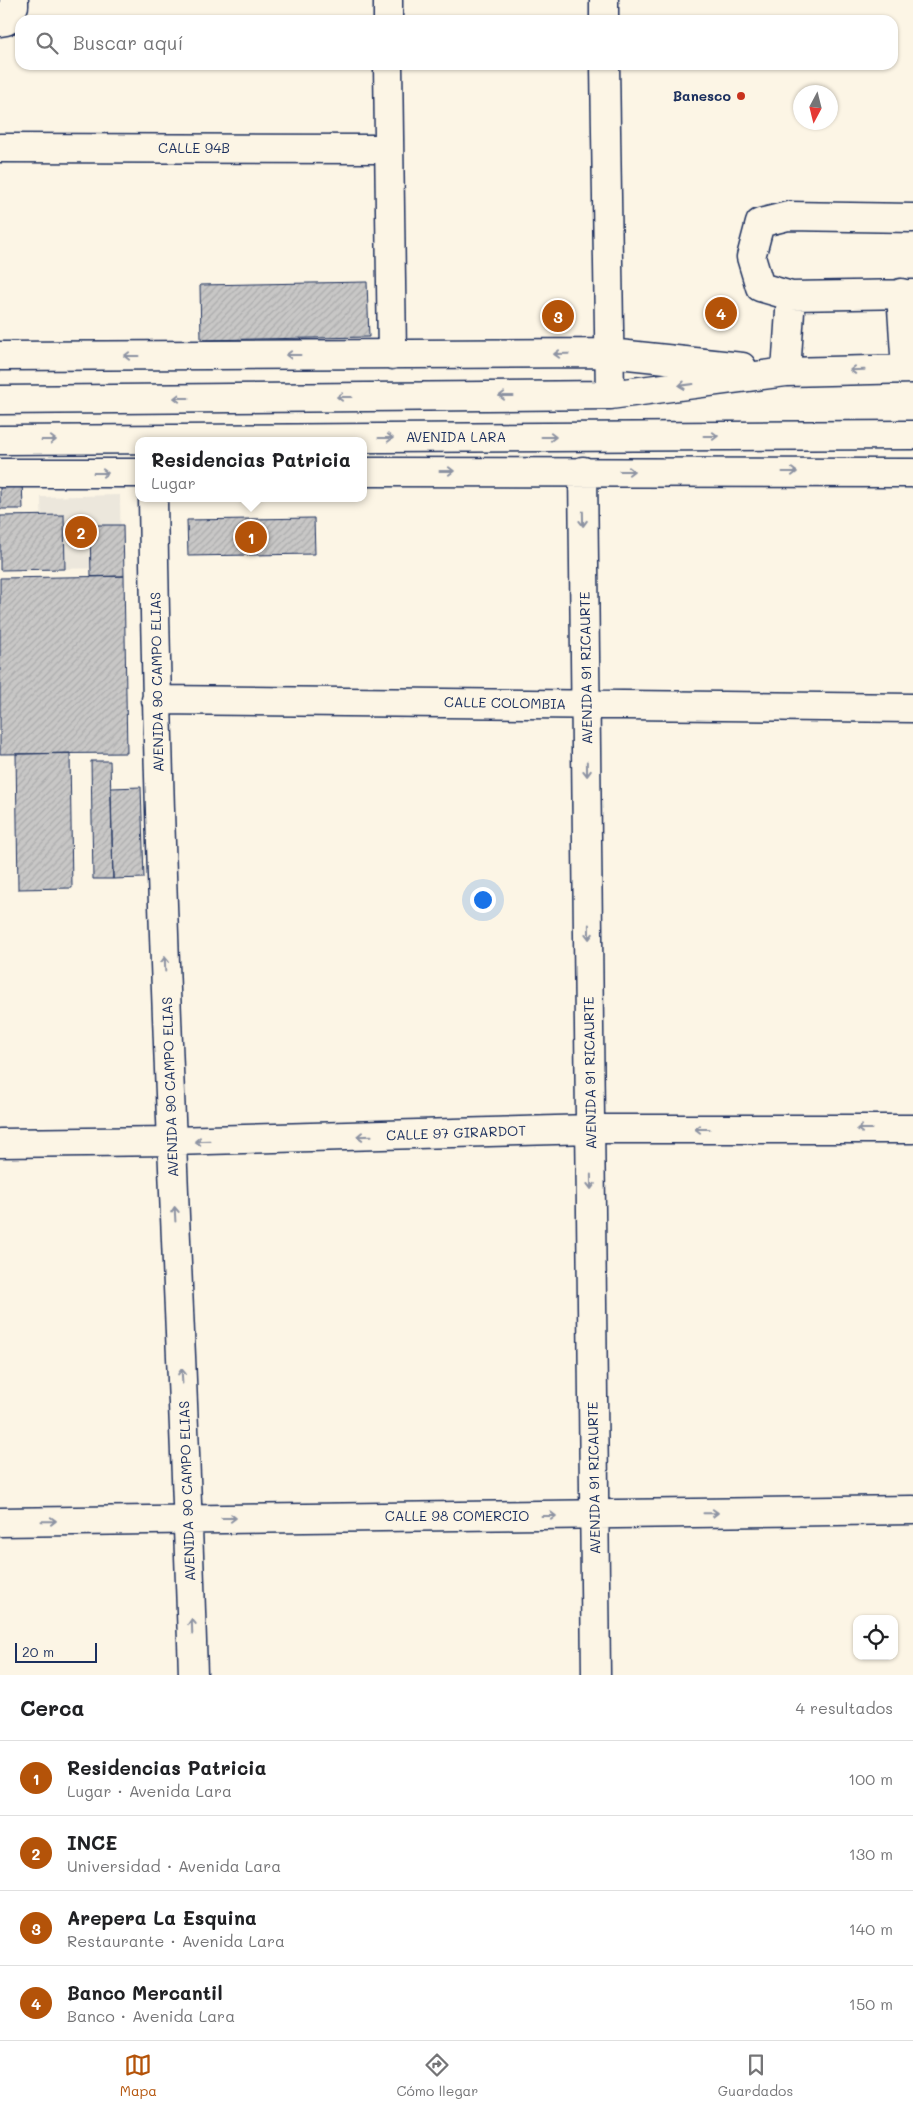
<!DOCTYPE html>
<html lang="es">
<meta charset="utf-8">
<style>
body{margin:0;font-family:Mali,sans-serif;background:#f2f2f2;color:#202124}
.controls{position:absolute;right:15px;bottom:15px;display:grid;overflow:hidden;border-radius:10px;box-shadow:0 1px 4px #0004}
.controls button{width:45px;height:45px;display:grid;place-items:center;padding:0;border:0;border-bottom:1px solid #e0e0e0;background:#fff;color:#202124;font:25px sans-serif}
.compass{position:absolute;left:793px;top:85px;width:45px;height:45px;border-radius:50%;background:#fff;box-shadow:0 1px 4px #0004;rotate:187deg}
.scale{position:absolute;left:15px;bottom:12px;width:82px;box-sizing:border-box;padding-left:5px;border:2px solid #1b2f5e;border-top:0;font-size:14px;line-height:18px;white-space:nowrap;color:#1b2f5e;-webkit-text-stroke:4px #fcf5e5;paint-order:stroke}
.you{position:absolute;left:482px;top:899px;width:18px;height:18px;margin:-12px;border:4px solid #fff;border-radius:50%;background:#1a73e8;box-shadow:0 0 0 8px #1a73e833}
.badge{display:grid;place-items:center;width:32px;height:32px;border-radius:50%;background:#b45309;color:#fff;font-size:16px;font-weight:700}
.pin{position:absolute;translate:-50% -50%;border:2px solid #fff;box-shadow:0 1px 5px #0006}
.popup{position:absolute;left:135px;top:437px;width:232px;height:65px;box-sizing:border-box;display:grid;place-content:center;border-radius:10px;background:#fff;filter:drop-shadow(0 1px 4px #0005);font-size:16px;white-space:nowrap;color:#757577}
.popup b{font-size:19px;color:#202124}
.popup::after{content:'';position:absolute;left:50%;top:100%;margin-left:-10px;border:10px solid transparent;border-top-color:#fff}
.list{margin:0;padding:0;list-style:none}
h2{display:flex;justify-content:space-between;align-items:center;height:65px;margin:0;padding:0 20px;font-size:21px}
h2 small{font-size:16px;font-weight:400;color:#757577}
.list li{display:grid;grid-template-columns:32px 1fr auto;gap:15px;align-items:center;box-sizing:border-box;height:75px;padding:0 20px;border-top:1px solid #e0e0e0}
.list b{display:block;font-size:19px;white-space:nowrap}
.list p{margin:0;font-size:16px;white-space:nowrap;color:#757577}
.list em{font-size:16px;font-style:normal;color:#757577}
.icon{flex:none;width:28px;height:28px;fill:none;stroke:currentColor;stroke-width:2;stroke-linecap:round;stroke-linejoin:round}
.map{position:relative;flex:none;width:913px;height:1675px;overflow:hidden}
.search{position:absolute;background:#fff;box-shadow:0 1px 4px #0004;left:15px;right:15px;top:15px;height:55px;display:flex;align-items:center;gap:12px;box-sizing:border-box;padding:0 18px;border-radius:15px;color:#757577;font-size:19px}
.sheet{height:365px;background:#fff}
nav{display:flex;justify-content:space-around;align-items:center;box-sizing:border-box;height:70px;border-top:1px solid #e0e0e0;background:#fff;font-size:14px;color:#757577}
nav a{display:grid;justify-items:center;gap:2px}
nav .on{color:#b45309}
.map>svg:first-child{display:block}
</style>
<div class="map">
<svg width="913" height="1675" viewBox="0 0 913 1675">
<defs>
<pattern id="building-hatch" width="6" height="6" patternUnits="userSpaceOnUse" patternTransform="scale(1.25)"><rect width="6" height="6" fill="#c8c7c6"/><path d="M-1 1l2-2M0 6l6-6M5 7l2-2" fill="none" stroke="#ababac"/></pattern>
</defs>
<rect width="100%" height="100%" fill="#fcf5e5"/>
<filter id="ink" filterUnits="userSpaceOnUse"><feTurbulence type="fractalNoise" baseFrequency=".02" numOctaves="2"/><feDisplacementMap in="SourceGraphic" scale="10" xChannelSelector="R" yChannelSelector="G"/><feConvolveMatrix kernelMatrix="1 2 1 2 8 2 1 2 1" color-interpolation-filters="sRGB"/></filter>
<g filter="url(#ink)">
<path fill="#ece7dc" d="M120 495 121 568 43 569 41 497Z"/>
<path fill="url(#building-hatch)" stroke="#1b2f5e" d="M367 282 369 337 201 340 200 285Z
M0 479H22L23 509H0Z
M64 515 65 569 0 570V516Z
M314 518 315 554 188 556 187 520Z
M90 525H123L124 576 91 577Z
M124 576 127 753 0 754V578Z
M70 753 72 888 18 889 16 754Z
M91 761H110L113 879H93Z
M141 787 144 878 113 879 111 788Z"/>
<g fill="none" stroke-linecap="round" stroke-linejoin="round">
<g stroke="#1b2f5e" stroke-width="31">
<path id="minor" d="M388 0V20
M604 0V20
M0 22 6 21 14 6V0
M388 65 392 355
M605 65 610 395
M0 148 388 149
M913 218 788 216 760 223 751 257 760 287 791 296 913 294
M901 293 906 369
M0 356 609 353 742 367
M786 372 791 296
M0 400 610 395 786 372 913 369
M0 440 913 435
M583 471 596 1675
M364 472 913 473
M0 473H138
M153 498C156 713 163 928 172 1143 179 1320 188 1498 193 1675
M156 700 913 708
M0 1143 172 1141 591 1129H913
M0 1522 913 1510"/>
</g>
<use href="#minor" stroke="#fcf5e5" stroke-width="28"/>
</g>
<defs><path id="oneway-shaft" d="M-6 0H5M1.5-3L5.5 0L1.5 3" fill="none" stroke-width="1.6" stroke-linecap="round" stroke-linejoin="round" transform="scale(1.25)"/></defs>
<g stroke="#8c92a2">
<use href="#oneway-shaft" transform="translate(561 354) rotate(179)"/>
<use href="#oneway-shaft" transform="translate(293 355) rotate(180)"/>
<use href="#oneway-shaft" transform="translate(131 356) rotate(180)"/>
<use href="#oneway-shaft" transform="translate(857 370) rotate(178)"/>
<use href="#oneway-shaft" transform="translate(686 385) rotate(173)"/>
<use href="#oneway-shaft" transform="translate(506 396) rotate(180)"/>
<use href="#oneway-shaft" transform="translate(344 397) rotate(180)"/>
<use href="#oneway-shaft" transform="translate(181 398) rotate(180)"/>
<use href="#oneway-shaft" transform="translate(711 436)"/>
<use href="#oneway-shaft" transform="translate(549 437)"/>
<use href="#oneway-shaft" transform="translate(386 438)"/>
<use href="#oneway-shaft" transform="translate(49 440)"/>
<use href="#oneway-shaft" transform="translate(447 471)"/>
<use href="#oneway-shaft" transform="translate(627 471)"/>
<use href="#oneway-shaft" transform="translate(790 472)"/>
<use href="#oneway-shaft" transform="translate(101 473)"/>
<use href="#oneway-shaft" transform="translate(583 519) rotate(89)"/>
<use href="#oneway-shaft" transform="translate(587 769) rotate(89)"/>
<use href="#oneway-shaft" transform="translate(589 932) rotate(89)"/>
<use href="#oneway-shaft" transform="translate(165 964) rotate(-92)"/>
<use href="#oneway-shaft" transform="translate(702 1129) rotate(-180)"/>
<use href="#oneway-shaft" transform="translate(864 1129) rotate(-180)"/>
<use href="#oneway-shaft" transform="translate(364 1136) rotate(178)"/>
<use href="#oneway-shaft" transform="translate(202 1141) rotate(178)"/>
<use href="#oneway-shaft" transform="translate(591 1182) rotate(89)"/>
<use href="#oneway-shaft" transform="translate(175 1214) rotate(-93)"/>
<use href="#oneway-shaft" transform="translate(182 1376) rotate(-93)"/>
<use href="#oneway-shaft" transform="translate(711 1513) rotate(-1)"/>
<use href="#oneway-shaft" transform="translate(549 1516)"/>
<use href="#oneway-shaft" transform="translate(229 1518)"/>
<use href="#oneway-shaft" transform="translate(49 1521) rotate(-1)"/>
<use href="#oneway-shaft" transform="translate(192 1626) rotate(-92)"/>
</g>
</g>
<circle fill="#c8321e" stroke="#fcf5e5" stroke-width="2" cx="741" cy="96" r="5"/>
<g text-anchor="middle" stroke-width="5" stroke-linejoin="round" paint-order="stroke">
<g font-size="14" font-weight="bold" fill="#1b2f5e" stroke="#fcf5e5" text-anchor="end">
<text x="731" y="101">Banesco</text>
</g>
<g font-size="14" fill="#1b2f5e" stroke="#fcf5e5">
<text x="194" y="153">CALLE 94B</text>
<text x="456" y="442">AVENIDA LARA</text>
<text transform="translate(586 668) rotate(-91)" y="5">AVENIDA 91 RICAURTE</text>
<text transform="translate(157 682) rotate(-91)" y="5">AVENIDA 90 CAMPO ELIAS</text>
<text transform="translate(505 703) rotate(1)" y="5">CALLE COLOMBIA</text>
<text transform="translate(590 1073) rotate(-91)" y="5">AVENIDA 91 RICAURTE</text>
<text transform="translate(170 1087) rotate(-92)" y="5">AVENIDA 90 CAMPO ELIAS</text>
<text transform="translate(456 1133) rotate(-2)" y="5">CALLE 97 GIRARDOT</text>
<text transform="translate(594 1478) rotate(-91)" y="5">AVENIDA 91 RICAURTE</text>
<text transform="translate(187 1491) rotate(-92)" y="5">AVENIDA 90 CAMPO ELIAS</text>
<text x="457" y="1521">CALLE 98 COMERCIO</text>
</g>
</g>
</svg>
<div class="controls">
<button><svg class="icon" aria-label="locate" viewBox="0 0 24 24"><circle cx="12" cy="12" r="6"/><path d="M12 2v4M12 18v4M2 12h4M18 12h4"/></svg></button>
</div>
<svg class="compass" viewBox="-18 -18 36 36"><path d="M0-13l5 13h-10z" fill="#e53935"/><path d="M0 13l5-13h-10z" fill="#757577"/></svg>
<div class="scale">20 m</div>
<div class="you"></div>
<div class="pin badge" style="left:251px;top:537px">1</div>
<div class="popup"><b>Residencias Patricia</b>Lugar</div>
<div class="pin badge" style="left:81px;top:532px">2</div>
<div class="pin badge" style="left:558px;top:316px">3</div>
<div class="pin badge" style="left:721px;top:313px">4</div>
<div class="search"><svg class="icon" aria-label="search" viewBox="0 0 24 24"><circle cx="10" cy="10" r="6"/><path d="M15 15l6 6"/></svg>Buscar aquí</div>
</div>
<section class="sheet">
<h2>Cerca<small>4 resultados</small></h2>
<ul class="list">
<li><span class="badge">1</span><div><b>Residencias Patricia</b><p>Lugar · Avenida Lara</p></div><em>100 m</em></li>
<li><span class="badge">2</span><div><b>INCE</b><p>Universidad · Avenida Lara</p></div><em>130 m</em></li>
<li><span class="badge">3</span><div><b>Arepera La Esquina</b><p>Restaurante · Avenida Lara</p></div><em>140 m</em></li>
<li><span class="badge">4</span><div><b>Banco Mercantil</b><p>Banco · Avenida Lara</p></div><em>150 m</em></li>
</ul>
</section>
<nav>
<a class="on"><svg class="icon" aria-label="map" viewBox="0 0 24 24"><path d="M3 6l6-2 6 2 6-2v14l-6 2-6-2-6 2zM9 4v14M15 6v14"/></svg>Mapa</a>
<a><svg class="icon" aria-label="directions" viewBox="0 0 24 24"><path d="M12 3l9 9-9 9-9-9zM9 14v-3h6M13 9l2 2-2 2"/></svg>Cómo llegar</a>
<a><svg class="icon" aria-label="saved" viewBox="0 0 24 24"><path d="M7 4h10v16l-5-4-5 4z"/></svg>Guardados</a>
</nav>
